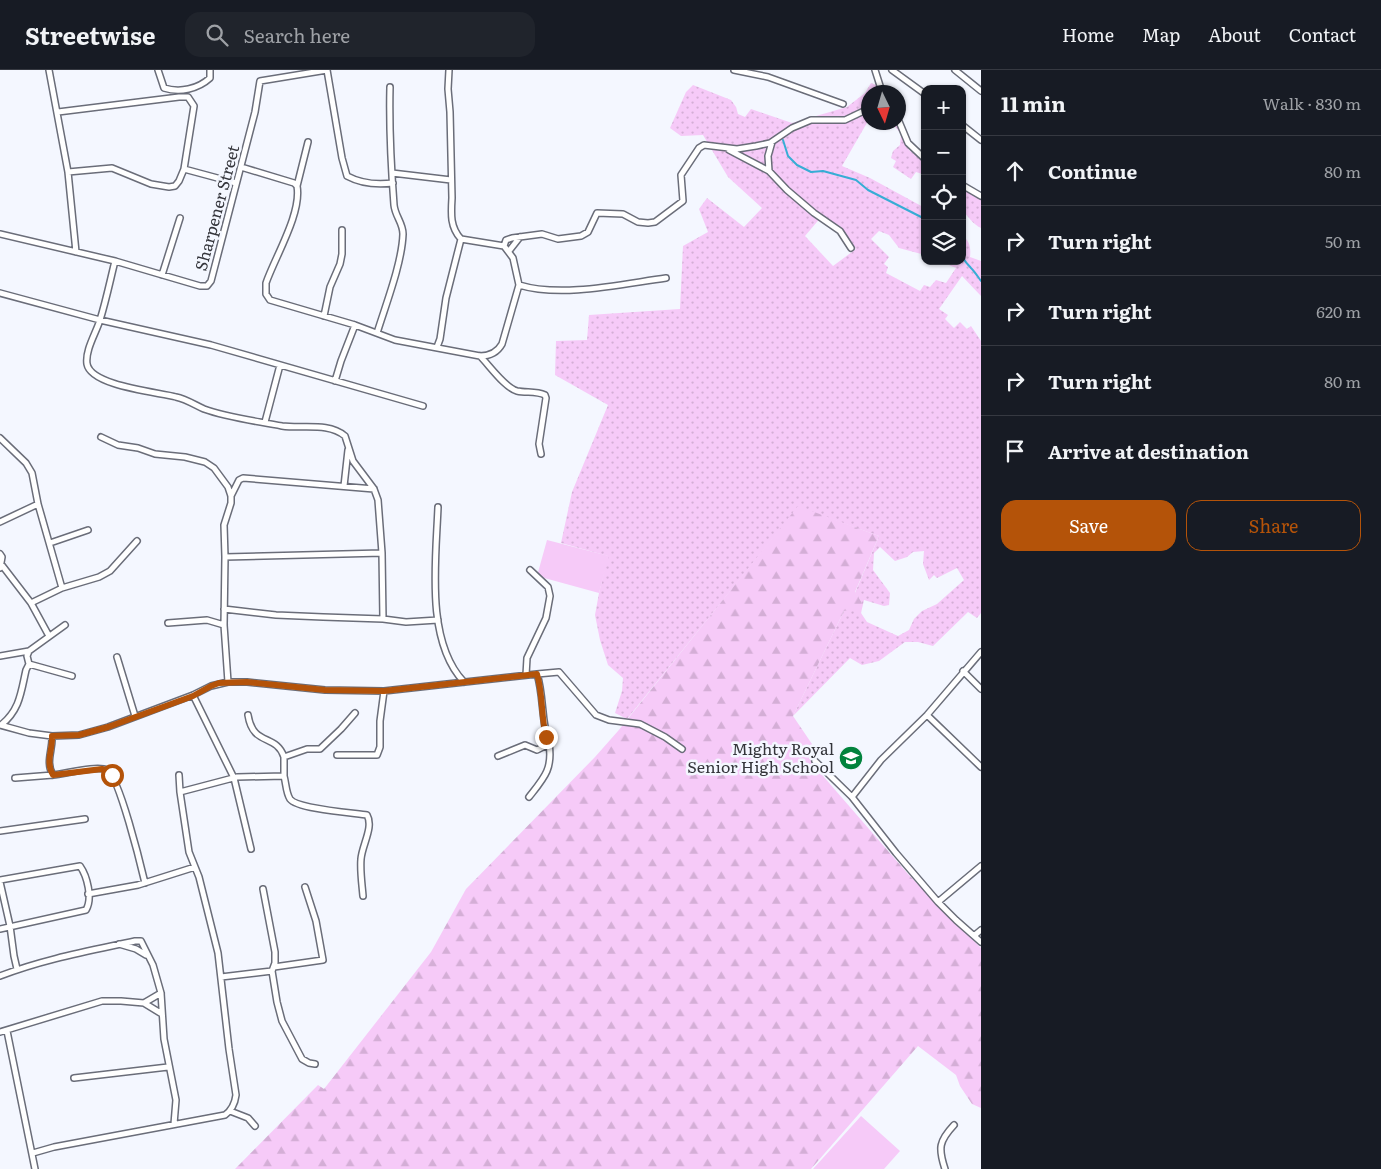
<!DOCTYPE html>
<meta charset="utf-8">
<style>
body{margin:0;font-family:Literata,serif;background:#20242c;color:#f1f3f6}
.controls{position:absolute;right:15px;top:15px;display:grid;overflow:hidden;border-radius:10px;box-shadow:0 1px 4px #0004}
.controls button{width:45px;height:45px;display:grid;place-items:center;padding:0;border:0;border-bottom:1px solid #363941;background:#171b24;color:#f1f3f6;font:25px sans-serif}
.compass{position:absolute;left:861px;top:15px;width:45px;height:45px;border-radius:50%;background:#171b24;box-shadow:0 1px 4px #0004;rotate:175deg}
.stop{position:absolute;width:15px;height:15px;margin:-11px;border:4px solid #b45309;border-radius:50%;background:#fff}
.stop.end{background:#b45309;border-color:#fff;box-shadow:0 1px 5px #0008}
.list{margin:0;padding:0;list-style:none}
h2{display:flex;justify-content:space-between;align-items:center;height:65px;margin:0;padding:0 20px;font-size:21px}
h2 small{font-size:16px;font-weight:400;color:#9ea1a6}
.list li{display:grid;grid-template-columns:32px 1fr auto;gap:15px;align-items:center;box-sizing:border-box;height:70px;padding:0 20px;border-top:1px solid #363941}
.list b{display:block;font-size:19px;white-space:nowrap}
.list em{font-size:16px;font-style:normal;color:#9ea1a6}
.actions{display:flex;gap:10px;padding:15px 20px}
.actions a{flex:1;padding:11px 0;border:1px solid #b45309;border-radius:15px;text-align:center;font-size:18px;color:#b45309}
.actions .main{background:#b45309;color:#fff}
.icon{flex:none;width:28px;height:28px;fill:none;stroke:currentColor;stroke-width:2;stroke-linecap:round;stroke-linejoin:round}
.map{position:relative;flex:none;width:981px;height:1099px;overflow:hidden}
header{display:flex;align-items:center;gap:30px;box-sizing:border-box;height:70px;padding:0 25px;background:#171b24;border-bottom:1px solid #363941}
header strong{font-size:24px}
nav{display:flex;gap:28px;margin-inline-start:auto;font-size:18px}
.search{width:350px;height:45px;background:#20242c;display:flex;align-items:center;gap:12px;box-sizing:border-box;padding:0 18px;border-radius:15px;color:#9ea1a6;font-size:19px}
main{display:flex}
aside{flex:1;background:#171b24}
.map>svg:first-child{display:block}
</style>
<header>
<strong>Streetwise</strong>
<div class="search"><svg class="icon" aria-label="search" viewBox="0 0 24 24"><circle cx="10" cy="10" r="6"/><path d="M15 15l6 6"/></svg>Search here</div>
<nav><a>Home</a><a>Map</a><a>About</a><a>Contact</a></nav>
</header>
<main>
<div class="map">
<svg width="981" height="1099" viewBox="0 0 981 1099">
<defs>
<pattern id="grass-dots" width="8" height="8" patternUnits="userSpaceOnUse" patternTransform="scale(1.25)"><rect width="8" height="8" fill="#f6caf8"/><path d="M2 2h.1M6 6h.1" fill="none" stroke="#d4aed6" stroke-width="1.8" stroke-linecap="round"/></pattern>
<pattern id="forest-firs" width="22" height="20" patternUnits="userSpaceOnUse" patternTransform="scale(1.25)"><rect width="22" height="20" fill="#f6caf8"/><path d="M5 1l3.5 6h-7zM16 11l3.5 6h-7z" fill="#d4aed6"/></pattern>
</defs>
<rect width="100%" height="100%" fill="#f4f7ff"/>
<path fill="url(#grass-dots)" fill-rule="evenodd" d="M871 13 876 15 879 22H868V51L842 96 870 108 925 138V185L899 178 889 165 879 161 871 169 889 187 884 194 888 197 886 203 920 221 924 215 930 217 936 210 946 213 956 198 939 191H962V165C970 171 971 178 970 187L981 191V226L962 206 939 239 948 245 945 249 954 258 960 252 967 259 971 256 981 271V543L977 548 968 542 933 576 918 572H905L879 591 862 595 850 588 793 646 844 541 862 533 855 523 879 466 798 437 627 649 615 643 622 621 623 608 608 595 600 570 595 545 599 523 608 486 561 473 572 422 608 335 555 305 556 271 587 270 589 245 680 239 683 176 708 162 699 139 707 128 744 157 762 138 728 107 703 65 681 66 670 58 686 22 693 15 731 30 736 37 738 44 745 47 751 39 792 53 847 37 865 23ZM822 146 841 157 856 179 833 196 805 166ZM880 477 895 491 907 487 913 482 924 481 923 494 929 510 934 505 937 508 957 498 964 510 937 534 922 541 914 549 909 560 898 566 867 552 861 543 864 530 884 536 889 535 890 523 873 500 874 483Z
M892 53H897L909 80 925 93V105L916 102 911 109 893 97 896 91 891 88 893 81 900 75 901 64Z
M962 118 981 129V158C972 154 969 146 962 141Z"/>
<path fill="url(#forest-firs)" d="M798 436 879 466 855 522 862 533 860 539 844 541 793 646 812 674 817 699 908 804 981 878V1038L972 1034 960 1016 956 1005 918 976 811 1099H235L318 1015 324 1019 431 882 466 819 595 687 618 661Z"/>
<path fill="#f6caf8" d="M547 470 609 486 599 523 537 506Z
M861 1046 900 1081 884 1099H813Z"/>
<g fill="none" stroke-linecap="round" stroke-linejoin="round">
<path stroke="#37add5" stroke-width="2" d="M783 70 788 86 797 95 811 102 823 101 856 110 868 120 925 149
M962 170 965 176C961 189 963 189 971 198 975 202 978 207 981 211"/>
<g stroke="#6a6d79" stroke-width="8">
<path id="minor" d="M49 0 68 102 76 182
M158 0 164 18C180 23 198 19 210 8V0
M327 0 342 88 347 106C362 114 377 115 393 113
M734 0 768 7 843 34
M875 0 882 22
M892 0 925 24
M955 0 981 21
M58 42 179 27H188L194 36 184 99 179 111 175 116 169 117 151 114 112 98 68 102
M898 49 908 73 925 89
M962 55 981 70
M729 80 769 101 787 120 814 143 840 161 851 178
M241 97 294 113 297 116C302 143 275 187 266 213V224L270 230 355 255 395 270 480 286C490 286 497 283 502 274L519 215 513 188 504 176 461 169C450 157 451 144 452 128L450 42 448 19 449 0
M184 99 236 113
M769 101 768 86 772 72
M392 103 451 110
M962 115 981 126
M297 116 308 72
M0 164 115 191 200 216H207L211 211 255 42 260 11 327 0
M504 176 506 170 512 168 542 164 558 169 581 166 588 162 597 143 623 144 638 152 648 153 655 152 683 131 681 105 699 78 704 75 737 79 756 76 770 73 792 58 811 50H845L868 39
M509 181 520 167
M115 191C110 211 106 231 100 250 96 263 85 280 87 294 91 316 157 322 176 327 186 329 195 335 204 339 229 348 257 351 282 356 303 359 328 352 345 366L353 391 374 419 378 430 382 483 383 549
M162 205 180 148
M519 215C562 228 622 214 666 208
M0 223 100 250 211 275 423 336
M324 246 330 217 340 194 342 184V160
M377 263C386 234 402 193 403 164 403 153 395 146 394 135 391 96 389 57 390 17
M437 277 440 269 446 228 461 169
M480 286C489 295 505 318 517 321 526 323 536 321 545 325L546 328 539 374 541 384
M335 311 341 291 355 255
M265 352 280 295
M101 367 118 375 138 378 155 384 185 387 205 392 214 398 228 417 231 426V433L224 455 225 487 224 555 228 612
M0 368 26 393 32 403 38 434 62 518
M344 416 348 380
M231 426 239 410 243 408 374 419
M438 437C436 490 425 571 464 612
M0 452 38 434
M50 473 88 460
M0 484 2 487 0 498
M225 487 382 483
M1 494 31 533 49 566
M31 533 62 518 99 507 110 501 137 471
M224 539 276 545 323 547 383 549 406 552 438 550
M168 553 207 550 224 555
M0 586 29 581 65 555
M117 587 135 646
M29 594 72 606
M963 601 981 619
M537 604 559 602 596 645 609 650 640 654 665 667 682 679
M526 605 527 588 546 548 550 526 548 517 530 500
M193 625 234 708 251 779
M248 645C253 677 276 663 284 687
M927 645 981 697
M0 655 29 663 52 666 79 665 108 657 193 625 211 616 228 612H247L325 620 384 621 537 604C544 626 541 651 549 674L537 680 525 675 498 686
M1 655C20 640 21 622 26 600L29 594 27 586 29 581
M52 666C53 680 45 692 53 705
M337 685H377L380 677V651L384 621
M815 691 852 727 896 783 938 832 956 850 981 872
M284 706V687L307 679H320L341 659 355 643
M15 708C28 707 41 706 53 705 65 704 97 695 107 700 119 706 141 796 145 813
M180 722 237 707 284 706C286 713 286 723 290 729 297 739 354 743 367 745 374 757 362 775 361 789 360 801 362 814 363 826
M529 727C544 708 553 699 549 674
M852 727 881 690 927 645 981 582
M0 761 85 749
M0 810 80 796C87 806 93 828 86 840L0 859
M0 812 10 856 14 886 17 899
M263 819 275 882V893L272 901 277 932 282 951 302 989 309 993 315 994
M88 824 138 815 195 797
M938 832 981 796
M975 865 981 860
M119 874 136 879 146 885
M274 897 323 890 316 851 305 817
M0 906C44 889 89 881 135 871H141L153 895 161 923 164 969 176 1030 174 1054
M221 907 272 901
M144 933 162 944
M7 961 35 1099
M0 962 102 931H121L144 933 161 923
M74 1008 168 997
M230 1041 248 1048 255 1056
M33 1083 54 1077 225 1045C232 1040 235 1033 236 1025L229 979 218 883 199 807 189 782 180 722 179 705
M945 1099C938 1078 939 1071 954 1055"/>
</g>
<use href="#minor" stroke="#fff" stroke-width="5"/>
</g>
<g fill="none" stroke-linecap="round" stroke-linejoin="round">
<path stroke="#b45309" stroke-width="6" d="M112 705 110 701 102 699 53 705C45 692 53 679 52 666L79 665 108 657 193 626 211 616 219 613 247 612 325 620 384 621 537 604C543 624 541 646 546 667"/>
</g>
<defs>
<g id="school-disc" transform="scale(1.25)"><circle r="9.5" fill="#02833d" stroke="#f4f7ff"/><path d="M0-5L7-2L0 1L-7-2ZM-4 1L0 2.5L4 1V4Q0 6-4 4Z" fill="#fff"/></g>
</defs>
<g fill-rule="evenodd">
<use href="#school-disc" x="851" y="688"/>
</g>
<g text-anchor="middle" stroke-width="5" stroke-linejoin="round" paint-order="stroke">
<g font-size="16" fill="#34353b" stroke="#f4f7ff">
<text transform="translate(217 138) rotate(-75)" y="6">Sharpener Street</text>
</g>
<g font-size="16" fill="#34353b" stroke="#f4f7ff" text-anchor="end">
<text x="834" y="685">Mighty Royal<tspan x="834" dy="18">Senior High School</tspan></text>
</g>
</g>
</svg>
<div class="controls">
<button>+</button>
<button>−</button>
<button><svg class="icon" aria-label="locate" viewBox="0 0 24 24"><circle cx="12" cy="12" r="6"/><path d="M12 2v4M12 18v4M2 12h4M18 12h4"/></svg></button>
<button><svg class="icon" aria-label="layers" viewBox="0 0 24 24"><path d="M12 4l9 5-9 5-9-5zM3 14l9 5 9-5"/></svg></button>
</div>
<svg class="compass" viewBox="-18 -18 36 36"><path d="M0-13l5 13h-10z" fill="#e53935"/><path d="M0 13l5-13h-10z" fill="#9ea1a6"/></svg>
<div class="stop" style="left:112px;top:705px"></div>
<div class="stop end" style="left:546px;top:667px"></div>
</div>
<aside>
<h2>11 min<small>Walk · 830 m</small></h2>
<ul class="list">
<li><svg class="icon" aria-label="ahead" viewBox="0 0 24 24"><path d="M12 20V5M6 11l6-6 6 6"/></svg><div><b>Continue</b></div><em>80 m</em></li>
<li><svg class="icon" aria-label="right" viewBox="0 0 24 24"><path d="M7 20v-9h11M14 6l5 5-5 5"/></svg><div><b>Turn right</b></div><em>50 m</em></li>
<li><svg class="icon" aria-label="right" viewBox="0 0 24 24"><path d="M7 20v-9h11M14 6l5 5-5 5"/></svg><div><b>Turn right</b></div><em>620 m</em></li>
<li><svg class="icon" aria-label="right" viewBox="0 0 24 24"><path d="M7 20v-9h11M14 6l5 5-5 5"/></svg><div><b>Turn right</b></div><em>80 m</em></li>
<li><svg class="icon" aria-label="arrive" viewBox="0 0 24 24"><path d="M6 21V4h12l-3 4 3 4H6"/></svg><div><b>Arrive at destination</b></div></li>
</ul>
<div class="actions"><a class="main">Save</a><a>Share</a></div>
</aside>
</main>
